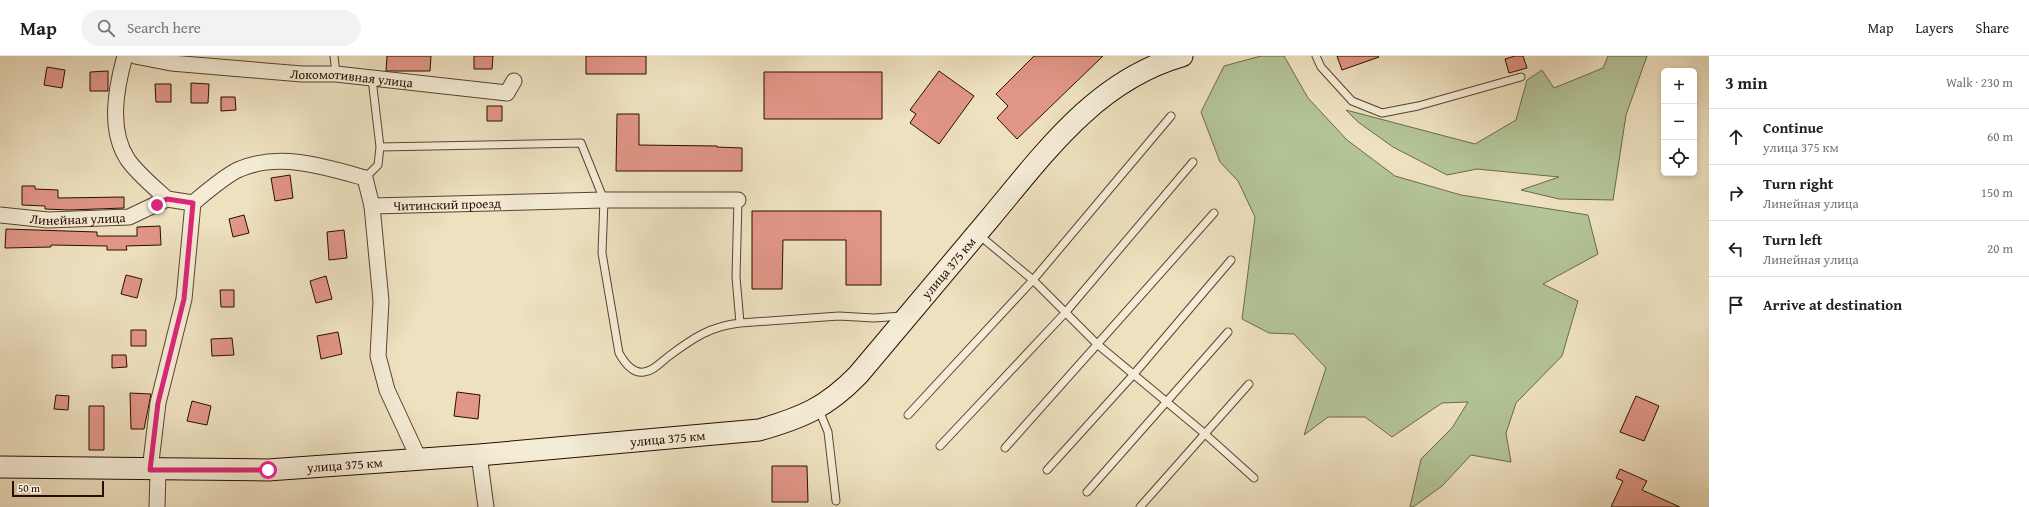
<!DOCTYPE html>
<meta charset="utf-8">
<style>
body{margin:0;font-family:"Gentium Book Plus",serif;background:#f2f2f2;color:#202124}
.controls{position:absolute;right:12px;top:12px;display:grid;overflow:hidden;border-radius:6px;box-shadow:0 2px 6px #0003}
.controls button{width:36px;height:36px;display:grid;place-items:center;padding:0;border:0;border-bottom:1px solid #e0e0e0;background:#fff;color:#202124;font:20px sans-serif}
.scale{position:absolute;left:12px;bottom:10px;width:92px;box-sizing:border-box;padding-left:4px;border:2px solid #2a0d00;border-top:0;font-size:11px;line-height:14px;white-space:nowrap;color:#2a0d00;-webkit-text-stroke:3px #f4ecd6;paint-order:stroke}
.stop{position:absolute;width:12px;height:12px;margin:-9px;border:3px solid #db2777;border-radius:50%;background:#fff}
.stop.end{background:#db2777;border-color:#fff;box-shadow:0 1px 4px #0008}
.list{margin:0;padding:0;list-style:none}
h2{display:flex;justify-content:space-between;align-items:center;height:52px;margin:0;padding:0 16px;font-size:17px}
h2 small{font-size:13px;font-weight:400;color:#757577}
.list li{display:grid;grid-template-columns:26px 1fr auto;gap:12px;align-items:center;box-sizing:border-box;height:56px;padding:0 16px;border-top:1px solid #e0e0e0}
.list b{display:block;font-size:15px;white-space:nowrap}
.list p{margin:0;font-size:13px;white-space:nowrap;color:#757577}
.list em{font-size:13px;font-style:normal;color:#757577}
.icon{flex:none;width:22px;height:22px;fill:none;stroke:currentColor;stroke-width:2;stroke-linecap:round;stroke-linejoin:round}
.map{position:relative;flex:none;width:1709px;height:451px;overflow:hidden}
header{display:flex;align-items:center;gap:24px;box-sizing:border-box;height:56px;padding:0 20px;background:#fff;border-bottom:1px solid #e0e0e0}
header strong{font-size:19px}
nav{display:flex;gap:22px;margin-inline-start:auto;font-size:14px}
.search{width:280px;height:36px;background:#f2f2f2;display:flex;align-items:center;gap:10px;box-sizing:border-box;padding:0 14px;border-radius:22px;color:#757577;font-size:15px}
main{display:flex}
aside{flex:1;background:#fff}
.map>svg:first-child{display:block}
</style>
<header>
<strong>Map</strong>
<div class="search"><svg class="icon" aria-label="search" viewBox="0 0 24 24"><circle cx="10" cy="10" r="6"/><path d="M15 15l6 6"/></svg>Search here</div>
<nav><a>Map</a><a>Layers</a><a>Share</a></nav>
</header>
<main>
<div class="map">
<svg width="1709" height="451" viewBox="0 0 1709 451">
<rect width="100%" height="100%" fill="#eee1c0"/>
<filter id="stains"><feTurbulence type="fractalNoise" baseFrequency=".005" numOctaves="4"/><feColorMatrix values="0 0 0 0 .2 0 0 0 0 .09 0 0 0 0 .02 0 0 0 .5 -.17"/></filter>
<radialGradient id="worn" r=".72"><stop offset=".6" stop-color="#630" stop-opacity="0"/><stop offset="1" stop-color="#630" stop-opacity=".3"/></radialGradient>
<path fill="#b3c497" stroke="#6e684c" d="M1261 0H1284L1308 42 1347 84 1395 120 1461 139 1588 159 1598 198 1543 228 1578 245 1562 300 1516 347 1506 377 1511 406 1471 399 1442 430 1413 451H1410L1421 403 1452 372 1468 346 1442 347 1392 381 1365 361H1328L1304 379 1326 312 1294 278 1269 277 1242 263 1255 161 1238 125 1220 106 1201 56 1224 10Z
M1608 0H1647L1626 59 1613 144 1559 143 1521 134 1559 121 1477 113 1447 119 1393 91 1358 66 1346 54 1475 88 1516 64 1527 24 1542 14 1554 32 1603 12Z"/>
<path fill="#e19686" stroke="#2a0d00" d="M387 0H431L430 15H386Z
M474 0H493L492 13H474Z
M586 0H646V18H586Z
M1034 0H1103L1017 83 997 62 1008 50 996 38Z
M1337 0H1378L1379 1 1342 14Z
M1515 0H1523L1527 12 1509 17 1505 3Z
M47 11 65 14 62 32 44 29Z
M108 15V35H90V16Z
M939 15 974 40 939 88 910 67 916 58 910 54Z
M764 16H882V63H764Z
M191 27 209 28 208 47H191Z
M155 28H171V46H156Z
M221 41H235L236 54 221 55Z
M487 50H502V65H487Z
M617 58H639V89L717 90V91L742 92V115H616Z
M290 119 293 142 275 145 271 122Z
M22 130H35V133L58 134V142L124 141V152L69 154 45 153V150L22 149Z
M752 155H881V229H846V184H783L782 233H752Z
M244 159 249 177 233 181 229 163Z
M160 170 161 189 126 190 127 194H107V190L51 189V191L5 192 6 173 97 176V180H137V171Z
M344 174 347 202 329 204 327 176Z
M126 219 142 223 137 242 121 238Z
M326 220 332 243 316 247 310 225Z
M220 234H234V251H221Z
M131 274H146V290H131Z
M338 276 342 298 321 303 317 280Z
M232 282 234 299 212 300 211 283Z
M112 299H126L127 311 112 312Z
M457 336 480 339 478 363 454 360Z
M130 337 151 338 144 373H131Z
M56 339 69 340 68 354 54 353Z
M1636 340 1659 350 1644 385 1620 376Z
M192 345 211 350 207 369 187 365Z
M89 350H104V394H89Z
M772 410H807L808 446H772Z
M1620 413 1647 425 1642 434 1680 451H1611L1623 425 1616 422Z"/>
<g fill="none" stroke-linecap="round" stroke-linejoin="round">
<g stroke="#5b4230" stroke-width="9">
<path id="service" d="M334 0 336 18
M1316 0 1321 11 1352 45 1382 57 1418 50 1521 21
M380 91 581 87 604 144 602 197 619 297C624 306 632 318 644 316 654 315 661 306 669 300 693 282 711 270 740 267
M365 122 378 109 380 91 372 23
M738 144 736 221 740 267 839 260 874 262 902 260
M979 179 1033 224 1097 288 1204 377 1254 422
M819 354 828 376 836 445
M908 359 1033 224 1171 60
M940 390 1065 257 1193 106
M1005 392 1214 157
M1047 414 1134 318 1231 204
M1087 436 1228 276
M1140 451 1249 328"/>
</g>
<g stroke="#5b4230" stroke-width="17">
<g id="minor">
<path d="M125 0C116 32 108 74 128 104 138 118 154 131 167 143"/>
<path id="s1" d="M135 0 171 7 302 18H336L507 37 514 25"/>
<path id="s2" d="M193 147C205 137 227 118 240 113 280 96 326 111 365 122L372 150 604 144H738"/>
<path d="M372 150 381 245 378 300 387 334 419 403"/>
<path id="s3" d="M0 159 48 164 129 161 167 143 193 147 184 243 158 347 150 414"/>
<path d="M479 399 486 451"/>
<path d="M157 451 158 414"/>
</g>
</g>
<g stroke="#2a0d00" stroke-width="23">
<g id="secondary">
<path id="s4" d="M0 411 268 414 479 399 759 374C801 362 826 352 858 319 902 267 946 214 991 161 1045 96 1097 24 1182 0"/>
</g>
</g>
<use href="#service" stroke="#f4ecd6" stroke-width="7"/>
<use href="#minor" stroke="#f4ecd6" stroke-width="15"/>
<use href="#secondary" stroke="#f4ecd6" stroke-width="21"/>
</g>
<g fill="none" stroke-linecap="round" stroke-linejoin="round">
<path stroke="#db2777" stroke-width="5" d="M157 149 167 143 193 147 184 243 158 347 150 414H268"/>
</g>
<g text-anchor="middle" stroke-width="3" stroke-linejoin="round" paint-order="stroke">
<g font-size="13" fill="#2a0d00" stroke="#f4ecd6">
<text dy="5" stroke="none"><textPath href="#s1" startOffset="218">Локомотивная улица</textPath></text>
<text dy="5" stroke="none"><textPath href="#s2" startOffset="290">Читинский проезд</textPath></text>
<text dy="5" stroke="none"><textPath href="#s3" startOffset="78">Линейная улица</textPath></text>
<text dy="5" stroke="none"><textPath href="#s4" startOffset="1016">улица 375 км</textPath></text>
<text dy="5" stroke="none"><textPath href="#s4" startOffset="669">улица 375 км</textPath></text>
<text dy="5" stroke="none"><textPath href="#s4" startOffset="345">улица 375 км</textPath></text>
</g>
</g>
<rect width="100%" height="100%" filter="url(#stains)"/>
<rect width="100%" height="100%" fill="url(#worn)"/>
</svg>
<div class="controls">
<button>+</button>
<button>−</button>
<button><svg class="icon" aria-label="locate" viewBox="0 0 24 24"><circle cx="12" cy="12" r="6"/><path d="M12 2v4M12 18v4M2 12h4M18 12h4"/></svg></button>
</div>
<div class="scale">50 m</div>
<div class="stop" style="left:268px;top:414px"></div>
<div class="stop end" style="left:157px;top:149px"></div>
</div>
<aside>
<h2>3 min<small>Walk · 230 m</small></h2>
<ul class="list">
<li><svg class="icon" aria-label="ahead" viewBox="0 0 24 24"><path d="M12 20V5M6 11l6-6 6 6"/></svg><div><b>Continue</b><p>улица 375 км</p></div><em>60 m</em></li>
<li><svg class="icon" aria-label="right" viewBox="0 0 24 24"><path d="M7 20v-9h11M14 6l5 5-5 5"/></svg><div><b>Turn right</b><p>Линейная улица</p></div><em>150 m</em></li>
<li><svg class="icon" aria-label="left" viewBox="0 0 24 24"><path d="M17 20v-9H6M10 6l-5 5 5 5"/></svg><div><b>Turn left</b><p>Линейная улица</p></div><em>20 m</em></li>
<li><svg class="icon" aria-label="arrive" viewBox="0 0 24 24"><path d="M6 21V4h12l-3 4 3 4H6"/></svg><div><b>Arrive at destination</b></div></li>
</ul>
</aside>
</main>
